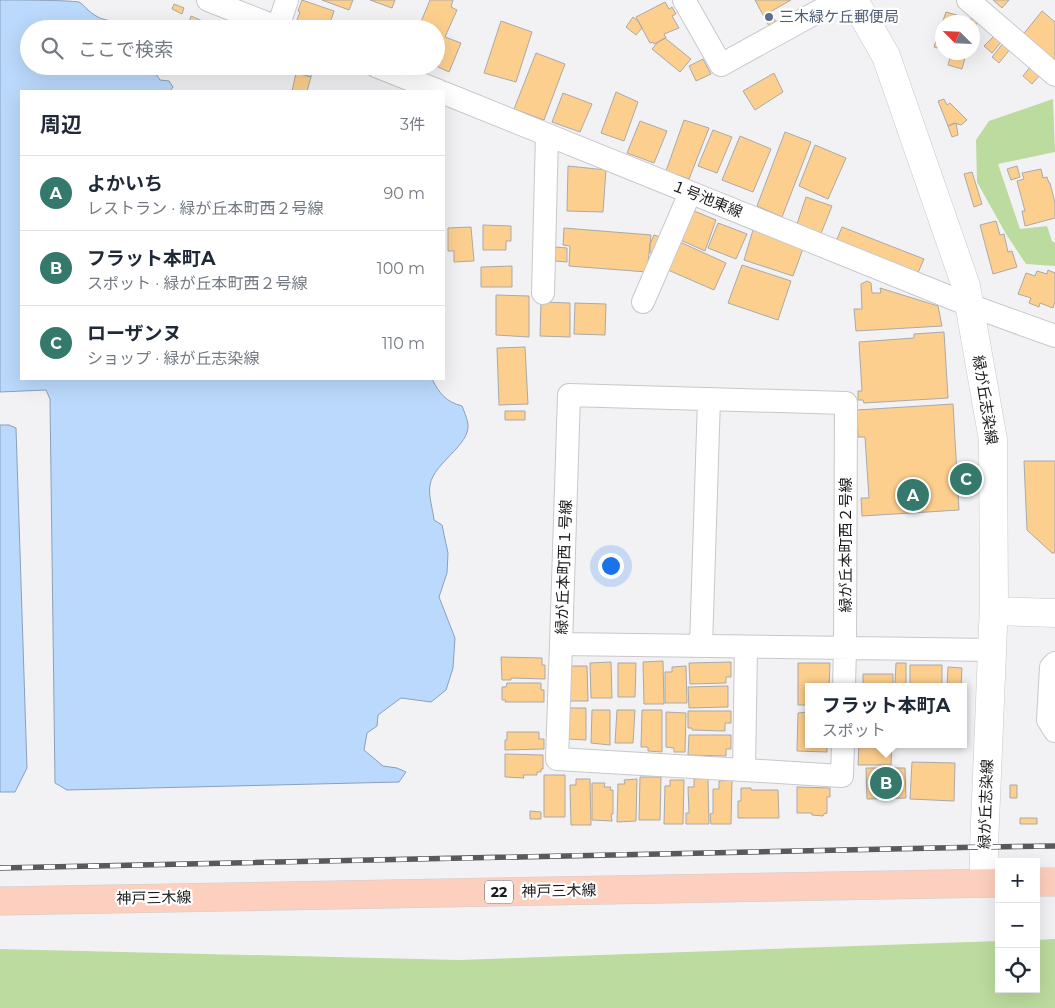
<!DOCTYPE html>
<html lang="ja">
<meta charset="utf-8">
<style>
body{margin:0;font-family:Montserrat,"Noto Sans JP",sans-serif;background:#f6f6f7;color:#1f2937}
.controls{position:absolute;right:15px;bottom:15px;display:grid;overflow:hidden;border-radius:0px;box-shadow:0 5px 20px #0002}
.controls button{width:45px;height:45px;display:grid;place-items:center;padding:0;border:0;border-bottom:1px solid #e0e1e3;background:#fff;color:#1f2937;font:25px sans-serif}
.compass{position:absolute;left:935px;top:15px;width:45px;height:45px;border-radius:50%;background:#fff;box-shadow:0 5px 20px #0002;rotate:294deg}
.you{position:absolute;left:610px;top:565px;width:18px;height:18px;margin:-12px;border:4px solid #fff;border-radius:50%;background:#1a73e8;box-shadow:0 0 0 8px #1a73e833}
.badge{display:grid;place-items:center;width:32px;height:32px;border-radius:50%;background:#35796d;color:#fff;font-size:16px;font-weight:700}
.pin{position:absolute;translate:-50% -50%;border:2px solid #fff;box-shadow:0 1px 5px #0006}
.popup{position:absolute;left:805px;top:683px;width:162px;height:65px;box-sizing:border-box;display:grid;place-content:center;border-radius:0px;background:#fff;filter:drop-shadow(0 1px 4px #0005);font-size:16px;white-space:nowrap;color:#747a83}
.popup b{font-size:19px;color:#1f2937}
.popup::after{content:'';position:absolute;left:50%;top:100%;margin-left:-10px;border:10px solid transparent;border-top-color:#fff}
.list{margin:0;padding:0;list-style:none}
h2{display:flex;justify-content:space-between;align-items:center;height:65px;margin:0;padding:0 20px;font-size:21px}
h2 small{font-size:16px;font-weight:400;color:#747a83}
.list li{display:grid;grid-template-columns:32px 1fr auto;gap:15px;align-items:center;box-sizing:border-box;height:75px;padding:0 20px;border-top:1px solid #e0e1e3}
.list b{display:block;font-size:19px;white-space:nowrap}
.list p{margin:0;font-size:16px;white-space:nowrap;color:#747a83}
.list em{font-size:16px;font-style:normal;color:#747a83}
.icon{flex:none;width:28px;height:28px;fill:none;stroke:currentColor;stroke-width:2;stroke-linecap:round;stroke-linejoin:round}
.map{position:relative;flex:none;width:1055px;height:1008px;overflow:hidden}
.search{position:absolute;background:#fff;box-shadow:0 5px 20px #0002;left:20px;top:20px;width:425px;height:55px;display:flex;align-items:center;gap:12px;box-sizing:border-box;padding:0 18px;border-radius:28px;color:#747a83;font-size:19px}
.panel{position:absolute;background:#fff;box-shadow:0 5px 20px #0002;left:20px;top:90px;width:425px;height:290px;border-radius:0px}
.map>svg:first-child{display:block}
</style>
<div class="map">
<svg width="1055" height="1008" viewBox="0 0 1055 1008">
<rect width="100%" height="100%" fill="#f2f2f5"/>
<path fill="#bcdb9e" d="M1053 99 1055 152 998 164 1020 229 1047 226 1052 241 1055 243V266L1026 264 1006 234 977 182 976 140 989 121Z
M1055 939V1008H0V949L459 960 999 941V989H1036V940Z"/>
<path fill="#bbd9fc" stroke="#8ba0b9" d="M0 0C19 0 64 0 79 2 83 4 85 7 88 10 97 18 105 21 117 21L125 29H29V66H151L160 80 169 81 173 87 170 91H21V379H432C439 393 446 402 462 406 464 411 467 418 468 424 470 446 434 462 430 485 428 495 433 510 434 520L442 525 448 553 447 573 439 597 455 638 453 668 446 690 431 702 401 698 378 715 377 726 367 733 364 750 383 766 397 768 406 772 399 782 67 790 55 783 50 399 46 390 0 392Z
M0 425H9L16 428 27 768 15 792H0Z"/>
<path fill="#fdcf8f" stroke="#aba9a6" d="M302 0 334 11 328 29H305L295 25 300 12 298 11Z
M322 0H353L349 10Z
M370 0H395L392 8Z
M430 0H453L451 7 457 10 445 37 461 43 449 72 436 66V29H418Z
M755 0H791L770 12 776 22 769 26Z
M993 0H1009L1002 8Z
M665 2 669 9 672 7 676 14 672 16 679 28 664 34 666 38 654 44 653 42 650 43 636 17Z
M174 4 184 8 182 14 172 9Z
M1042 11 1055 22V65L1021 37Z
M946 12 977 21 972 38V22H942V49L934 47Z
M191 16 209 24 207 29 189 22Z
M633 17 638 21 642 28 636 35 626 27Z
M501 21 532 32 516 82 484 73Z
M995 35 1002 41 992 53 984 46Z
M665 38 691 59 680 72 652 49 658 42Z
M1004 42 1011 48 999 63 992 57Z
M536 53 565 64 544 120 514 109Z
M951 54 965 58 962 69 948 65Z
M703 59 711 74 696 81 689 66Z
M181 66H198V70H181Z
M307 66H313L311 77 305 75Z
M1030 67 1040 75 1032 84 1023 76Z
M296 73 311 77 307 91H292Z
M774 73 783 92 755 110 743 91Z
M616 92 638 102 624 141 601 133Z
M563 93 592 104 580 132 552 122Z
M944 99 947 105 950 103 967 120 961 125 954 123 948 126 938 101Z
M684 120 709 128 689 179 666 171Z
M640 121 667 131 654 163 627 153Z
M956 123 958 135 952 137 948 126Z
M713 130 732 137 717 173 698 166Z
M785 132 811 142 782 217 757 206Z
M740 136 771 149 753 192 722 180Z
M815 145 846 158 828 199 799 186Z
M568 166 606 170 603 212 567 211Z
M1017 166 1020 177 1011 180 1007 169Z
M1041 169 1043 178 1047 177 1049 183H1050L1055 203V218L1025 226 1022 211H1025L1017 181 1024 179 1022 173Z
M972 172 982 204 974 207 964 174Z
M806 197 832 206 820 236 796 227Z
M687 208 716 220 705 251 674 237Z
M996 221 1000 235 1004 234 1008 252 1012 251 1017 267 993 274 980 225Z
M718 223 747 234 736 259 708 248Z
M483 225 511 226V241H506V250H483Z
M471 227 474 261 454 262V251H448V228Z
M842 227 924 259 917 275 835 244Z
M564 228 651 235 647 272 569 266 570 246 563 245Z
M753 230 804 246 793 276 744 260Z
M654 235 663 238 656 255 650 253V244Z
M680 242 726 263 714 290 668 270Z
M555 247 567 248V262L555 261Z
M742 265 791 281 778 320 728 303Z
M512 266V287H481V267Z
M1048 270 1055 273V302L1053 308 1040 303 1039 307 1029 303 1031 298 1018 294 1026 273 1035 276 1037 271 1047 274Z
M867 281 871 283 872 293H881L880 288 938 306 942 326 856 331 854 309H862L861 284Z
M496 295 529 296V337L496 335Z
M541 302 570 303V337L540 336Z
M575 303 606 304 605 335 574 334Z
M944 332 948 398 864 403 863 400H858V391H862L859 342 914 338V334Z
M525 347 528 404 499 405 497 348Z
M953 404 959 510 862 516 861 498H869L865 437H858L857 410Z
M505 411H525V420H505Z
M1024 461H1055V553H1052L1027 530Z
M501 657 542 658V665H545V679L511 678V680H502Z
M663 661 664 704H644L643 662Z
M611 662 612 698H591L590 663Z
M731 662V677H726V683L690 684 689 663Z
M618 663H636L635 697H618Z
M798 663H830L829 687H808V705H798Z
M896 663H906V684H895Z
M910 665H942V687H910Z
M568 666H587L588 701H569Z
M686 666 687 703H665V672H672V667Z
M948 667 962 668 961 687H947Z
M863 674H893V687H860V684H863Z
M507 683H541V690H544V702H505L506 700H502V687H506Z
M728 686V707L689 708 688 687Z
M569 708H586V740L567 739Z
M592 710H610V745L591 743Z
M617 710H635L633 743H615Z
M642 710H662V752L648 751V747H641Z
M688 711H731V723H725V731L692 730V728H688Z
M666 712 686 713 685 752H674V748L666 747Z
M808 712V744H827V752L797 751 798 713Z
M507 732H539V739H544V749L505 750V740H507Z
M689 735H731V749H726V756L688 755Z
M859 744H892L891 765H858Z
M505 754 543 755V769H541V772H537V775H523L524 778 505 777Z
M912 762 955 763 954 801 910 799Z
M866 768H905L906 798 867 799Z
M544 775H565V817H544Z
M640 777H661L660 820H639Z
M708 778 709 824H686V813H689L688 787H694V779Z
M576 779H590L591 825H571L570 785H576Z
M637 779 636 821 617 822 618 784H625L624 780Z
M670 780H684L683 824H664L665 786H670Z
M732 780 731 824H711L710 814 713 813V789H719V781Z
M592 783H605L604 787H611L610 790H613V814H611L612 821 592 820Z
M1010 785H1017V798H1010Z
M797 787 830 788V797H827V813L824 814 823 816 812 815V813H797Z
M741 788H751V790H778L779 818H738V801H741Z
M530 811 541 812V819H530Z
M1020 818H1037V824H1020Z"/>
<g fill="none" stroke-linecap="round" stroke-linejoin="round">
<g stroke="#c8c8cc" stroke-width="24">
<path id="minor" d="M208 0 282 29
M684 0 721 65 839 0
M968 0 1055 75
M278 27 287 0
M376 66 439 91
M444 93 969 305 1055 336
M543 293 547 135
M643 302 690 193
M561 644 557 759 744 770
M701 646 709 399
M746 647 744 770 842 776 843 744
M1055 663 1051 667 1048 720 1055 731
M844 687 845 648 846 403 569 395 561 644C705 646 849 648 993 650"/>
</g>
<g stroke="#c8c8cc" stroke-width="29">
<path id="tertiary" d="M854 0 886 56 966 286 993 440 994 603 984 847V883
M994 611 1055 613"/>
</g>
<g stroke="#cdcdcd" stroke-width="29">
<path id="primary" d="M1036 882H1055
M0 901 999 883"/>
</g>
<use href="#minor" stroke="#fff" stroke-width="22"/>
<use href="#tertiary" stroke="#fff" stroke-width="28"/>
<use href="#primary" stroke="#fdcfbe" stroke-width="28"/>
<g stroke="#59595b" stroke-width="5.5">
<path id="rail" d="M0 868 984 847 1055 846"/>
</g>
<use href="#rail" stroke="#fff" stroke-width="4" stroke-dasharray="11" stroke-linecap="butt"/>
</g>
<circle fill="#5c6f8a" stroke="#fff" stroke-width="2" cx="769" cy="17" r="5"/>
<g text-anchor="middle" stroke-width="4.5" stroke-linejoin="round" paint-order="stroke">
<rect fill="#fff" stroke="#5f5f61" stroke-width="1" x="485" y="880.5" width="28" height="23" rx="4"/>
<g font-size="14" font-weight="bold" fill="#1b1b1d">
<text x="499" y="897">22</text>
</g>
<g font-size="15" fill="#4e5e75" stroke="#fff" text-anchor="start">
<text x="779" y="22">三木緑ケ丘郵便局</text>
</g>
<g font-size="15" fill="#1b1b1d" stroke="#fff">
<text transform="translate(707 199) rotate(22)" y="5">１号池東線</text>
<text transform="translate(985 400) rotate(81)" y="5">緑が丘志染線</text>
<text transform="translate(846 545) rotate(-90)" y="5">緑が丘本町西２号線</text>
<text transform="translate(564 567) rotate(-88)" y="5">緑が丘本町西１号線</text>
<text transform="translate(986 804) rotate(-88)" y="5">緑が丘志染線</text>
<text transform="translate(559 891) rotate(-1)" y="5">神戸三木線</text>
<text transform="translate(154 898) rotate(-1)" y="5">神戸三木線</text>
</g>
</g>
</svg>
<div class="controls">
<button>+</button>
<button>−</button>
<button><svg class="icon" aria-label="locate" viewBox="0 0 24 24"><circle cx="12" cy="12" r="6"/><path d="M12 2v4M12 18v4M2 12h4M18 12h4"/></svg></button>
</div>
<svg class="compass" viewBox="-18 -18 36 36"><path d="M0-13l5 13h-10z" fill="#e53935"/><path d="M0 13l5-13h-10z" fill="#747a83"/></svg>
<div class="you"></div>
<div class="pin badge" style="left:913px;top:495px">A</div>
<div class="pin badge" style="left:886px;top:783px">B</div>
<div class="popup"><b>フラット本町A</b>スポット</div>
<div class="pin badge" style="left:966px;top:479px">C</div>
<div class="search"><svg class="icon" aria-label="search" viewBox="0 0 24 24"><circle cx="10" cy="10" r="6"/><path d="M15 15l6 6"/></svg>ここで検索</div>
<section class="panel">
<h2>周辺<small>3件</small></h2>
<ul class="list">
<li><span class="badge">A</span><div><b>よかいち</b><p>レストラン · 緑が丘本町西２号線</p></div><em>90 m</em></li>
<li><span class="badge">B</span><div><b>フラット本町A</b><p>スポット · 緑が丘本町西２号線</p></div><em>100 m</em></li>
<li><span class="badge">C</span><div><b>ローザンヌ</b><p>ショップ · 緑が丘志染線</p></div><em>110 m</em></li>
</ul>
</section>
</div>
